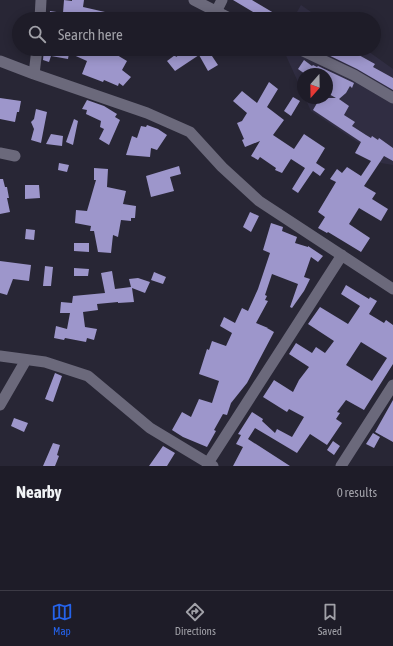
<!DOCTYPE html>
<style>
body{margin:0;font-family:"Asap Condensed",sans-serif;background:#262530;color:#f1f3f6}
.compass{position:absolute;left:297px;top:68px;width:36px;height:36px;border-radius:50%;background:#1e1c28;box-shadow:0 2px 10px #0003;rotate:200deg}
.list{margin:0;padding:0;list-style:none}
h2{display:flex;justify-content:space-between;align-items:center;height:52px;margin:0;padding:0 16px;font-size:17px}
h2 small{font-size:13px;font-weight:400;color:#a1a1a8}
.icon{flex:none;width:22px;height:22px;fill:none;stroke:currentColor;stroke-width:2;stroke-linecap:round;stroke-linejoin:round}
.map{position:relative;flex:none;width:393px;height:466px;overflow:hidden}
.search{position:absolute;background:#1e1c28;box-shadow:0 2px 10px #0003;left:12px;right:12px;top:12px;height:44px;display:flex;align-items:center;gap:10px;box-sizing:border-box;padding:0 14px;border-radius:22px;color:#a1a1a8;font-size:15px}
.sheet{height:124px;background:#1e1c28}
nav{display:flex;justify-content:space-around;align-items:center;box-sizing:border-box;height:56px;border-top:1px solid #3c3a45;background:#1e1c28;font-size:11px;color:#a1a1a8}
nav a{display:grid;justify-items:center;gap:2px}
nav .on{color:#2563eb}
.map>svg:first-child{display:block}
</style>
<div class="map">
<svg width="393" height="466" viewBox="0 0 393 466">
<rect width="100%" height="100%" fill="#282635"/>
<path fill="#302d42" d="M301 5 321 19H293Z
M283 49H365L393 69V165L381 163 370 153 365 147 311 111 305 98H327V74H303V93Z"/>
<path fill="#9d96cb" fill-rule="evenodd" d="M64 0 72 1V0H84L83 7 105 12 103 19H49L50 11 63 13Z
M233 0H252L284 19H265Z
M44 49H121L117 55 127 61 122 70 131 77 123 86 119 83 118 86 104 80 103 82 82 74 87 61 69 53 68 59 51 56 49 62 43 60Z
M188 49H210L208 50 218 65 208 71 199 55 175 71 167 61 175 55 176 57Z
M316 49H335L342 53 344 49H348L375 64 373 67 393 78V90L357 69Z
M304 60 312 66 313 65 317 67 318 66 354 83 352 88 350 86 346 93 339 99 349 106 344 115 355 122 352 126 366 135 371 138 372 136 378 140 379 138 393 148V161L384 156 364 186 376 193 372 199 388 209 381 221 359 208 349 224 370 238 361 252 328 232 327 233 318 228 325 217 318 212 336 182 330 179 337 169 342 173 347 167 361 176 371 161 355 153 361 142 313 110 320 98H336L327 93V74H305L298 69Z
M269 82 278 89 267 107 284 120 273 135 294 149 304 134 325 148 316 163 325 169 320 176 313 171 298 193 292 189 305 168 291 159 282 173 275 170 276 168 260 157 258 160 251 156 260 141 245 147 242 140 244 139 237 123 242 121 247 113 233 101 242 91 257 103Z
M293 97 300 101 291 116 284 111Z
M0 98 21 101 19 112H17L15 122 0 119Z
M87 100 104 106 117 114 115 117 120 120 109 145 99 139 104 129 100 127 101 121 86 114 87 110 82 109Z
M36 109 47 112 41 143 31 140 34 129 31 122 34 119Z
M74 119 78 121 73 145 66 142Z
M147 125 158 129 167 135 157 150 151 148 150 157 126 155 132 136 137 138 141 126 146 127Z
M51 134 63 136 62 146 46 144Z
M59 163 69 165 67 172 58 170Z
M179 166 181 174 170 177 174 191 151 197 146 176Z
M94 168 108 169 107 187 126 191 123 204 136 206 135 218H131V221L121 220 118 237 113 235 111 253 98 252 94 231H90L91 226 75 223 76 210 87 211 96 180H94Z
M0 179H3L5 187H7L9 198H7L10 212 0 214Z
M25 185H39L40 198 25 199Z
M250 212 259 216 251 232 243 227Z
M271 223 283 227 282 231 297 237 295 243 308 247V246L323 256 318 262 311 257 304 277 310 279 304 291 292 308 290 307 298 284 272 274 265 295 267 296 265 300 268 301 256 323 268 328H267L274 332 247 383 231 403 227 415 223 414 214 430 216 431 207 447 183 437 172 430 182 412 191 417 199 399 212 403 219 381 199 374 207 349 209 350 212 341 226 346 232 333 220 326 224 317 235 323 242 308 248 311 258 289 270 253 263 250Z
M26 229 35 230 34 240 25 239Z
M74 243H89V252L74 251Z
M0 261 31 265 29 281 13 279 7 295 0 293Z
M45 266 53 267 51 286H43Z
M74 268 89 269 88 276H74Z
M112 271 115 289 131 287 129 279 138 278 150 282 145 293 132 288 134 302 118 303V302L97 304 98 310 83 312 85 327 97 329 94 340 87 338 86 342 65 338 64 340 54 338 56 326 67 329 70 313H60L61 302 72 303 73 296 105 293 101 273Z
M154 272 166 277 163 284 151 280Z
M346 285 369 299 370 297 377 301 369 314 384 323 386 320 393 325V364L364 410 346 400 337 412 340 413 336 419 342 423 327 445 310 434 297 453 255 428 248 439 290 466H233L243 447 236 444 241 435 238 434 252 412 263 419 262 421 275 433 277 429 292 437 304 417 289 409 287 412 263 397 274 380 293 392 299 380 309 367 289 354 296 343 312 353 316 347 325 353 334 341 308 324 320 307 348 324 360 306 341 294ZM361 342 387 358 372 381 346 365Z
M55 373 62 376 53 402 45 399Z
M393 400V442L375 432Z
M14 418 28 423 24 432 11 426Z
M373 433 380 437 374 448 366 444Z
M333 441 340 446 334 455 327 450Z
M53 443 60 445 57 455 59 456 55 466H43Z
M163 446 175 453 167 466H149Z"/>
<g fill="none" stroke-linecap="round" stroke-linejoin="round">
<path stroke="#6b697b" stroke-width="11" d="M194 0 231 19
M216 12 222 0
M40 19 41 0
M299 49 354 75 393 98
M0 61 34 74 147 113 190 132 222 167 259 201 393 289
M34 74 37 49
M0 153 15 156
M0 356 45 362 88 376 150 428 213 466
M0 405 26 360
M208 463 342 255
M341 466 393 385"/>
</g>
</svg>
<svg class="compass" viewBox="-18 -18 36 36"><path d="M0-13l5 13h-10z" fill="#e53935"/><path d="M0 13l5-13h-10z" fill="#a1a1a8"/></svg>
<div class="search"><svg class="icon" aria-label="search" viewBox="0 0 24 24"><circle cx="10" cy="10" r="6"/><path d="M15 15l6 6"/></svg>Search here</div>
</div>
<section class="sheet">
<h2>Nearby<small>0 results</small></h2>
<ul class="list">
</ul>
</section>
<nav>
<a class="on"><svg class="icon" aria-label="map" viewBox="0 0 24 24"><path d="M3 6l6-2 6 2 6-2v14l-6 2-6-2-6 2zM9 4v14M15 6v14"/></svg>Map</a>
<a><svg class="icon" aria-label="directions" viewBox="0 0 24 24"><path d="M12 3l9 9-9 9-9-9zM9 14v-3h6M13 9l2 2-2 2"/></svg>Directions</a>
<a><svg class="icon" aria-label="saved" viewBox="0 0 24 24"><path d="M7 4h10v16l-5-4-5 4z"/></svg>Saved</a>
</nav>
